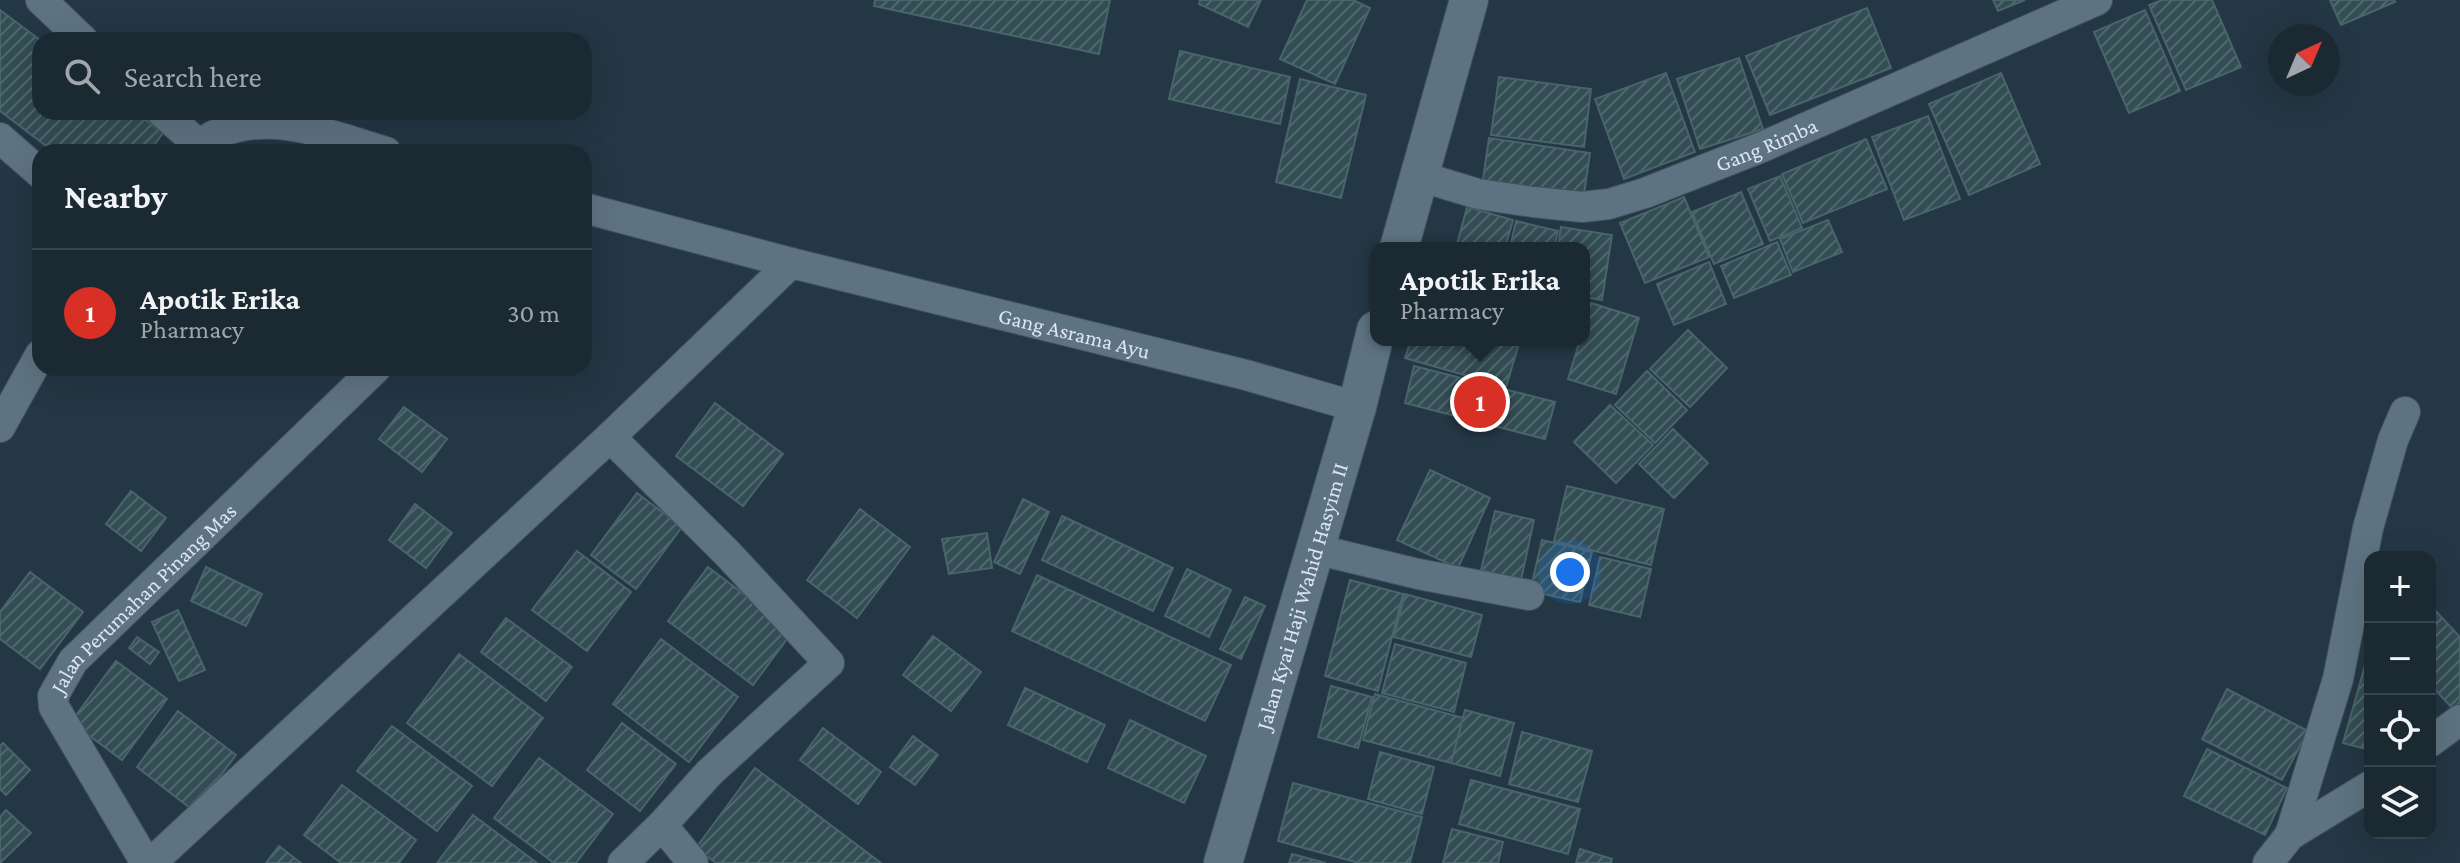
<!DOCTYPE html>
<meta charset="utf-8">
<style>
body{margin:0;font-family:"Crimson Pro",serif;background:#24313b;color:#f1f3f6}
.controls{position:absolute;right:24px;bottom:24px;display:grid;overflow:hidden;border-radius:16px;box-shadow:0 8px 32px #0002}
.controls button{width:72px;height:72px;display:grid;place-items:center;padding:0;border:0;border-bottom:2px solid #39454e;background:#1b2933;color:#f1f3f6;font:40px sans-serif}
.compass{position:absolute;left:2268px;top:24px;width:72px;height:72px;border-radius:50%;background:#1b2933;box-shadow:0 8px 32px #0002;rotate:44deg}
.you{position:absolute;left:1570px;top:572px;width:28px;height:28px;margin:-20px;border:6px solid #fff;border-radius:50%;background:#1a73e8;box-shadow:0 0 0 12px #1a73e833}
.badge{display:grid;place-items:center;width:52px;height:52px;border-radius:50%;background:#d93025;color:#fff;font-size:26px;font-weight:700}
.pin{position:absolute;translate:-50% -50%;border:4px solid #fff;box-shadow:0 2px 8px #0006}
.popup{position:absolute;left:1370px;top:242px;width:220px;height:104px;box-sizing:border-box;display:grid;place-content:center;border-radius:16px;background:#1b2933;filter:drop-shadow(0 2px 6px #0005);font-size:26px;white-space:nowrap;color:#a0a6ac}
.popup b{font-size:30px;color:#f1f3f6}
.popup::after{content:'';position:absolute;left:50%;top:100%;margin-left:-16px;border:16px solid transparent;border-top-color:#1b2933}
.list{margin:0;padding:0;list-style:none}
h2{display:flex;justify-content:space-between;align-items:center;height:104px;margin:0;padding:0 32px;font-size:34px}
h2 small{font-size:26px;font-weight:400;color:#a0a6ac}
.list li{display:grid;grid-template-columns:52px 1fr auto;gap:24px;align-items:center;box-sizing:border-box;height:128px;padding:0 32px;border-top:2px solid #39454e}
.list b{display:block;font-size:30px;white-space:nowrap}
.list p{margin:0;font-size:26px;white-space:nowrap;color:#a0a6ac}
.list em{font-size:26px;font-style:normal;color:#a0a6ac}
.icon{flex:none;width:44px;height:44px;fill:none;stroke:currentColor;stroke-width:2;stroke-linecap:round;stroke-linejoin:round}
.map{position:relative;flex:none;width:2460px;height:863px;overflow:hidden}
.search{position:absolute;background:#1b2933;box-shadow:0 8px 32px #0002;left:32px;top:32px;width:560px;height:88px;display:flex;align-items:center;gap:20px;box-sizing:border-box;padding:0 28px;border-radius:24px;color:#a0a6ac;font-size:30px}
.panel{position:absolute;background:#1b2933;box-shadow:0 8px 32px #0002;left:32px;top:144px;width:560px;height:232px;border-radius:24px}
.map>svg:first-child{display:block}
</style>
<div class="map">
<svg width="2460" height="863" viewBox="0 0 2460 863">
<defs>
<pattern id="building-hatch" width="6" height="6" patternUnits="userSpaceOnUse" patternTransform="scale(2)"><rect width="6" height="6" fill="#334d54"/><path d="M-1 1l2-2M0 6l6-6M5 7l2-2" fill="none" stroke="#50676d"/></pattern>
</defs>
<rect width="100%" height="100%" fill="#243744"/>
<path fill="url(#building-hatch)" stroke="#49646b" stroke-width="2" d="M875 0H1110L1099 54 874 6Z
M1200 0H1261L1248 27 1199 4Z
M1307 0H1353L1370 8 1335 84 1280 59Z
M1993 0H2025L1998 11Z
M2162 0H2212L2241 67 2186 90 2149 5Z
M2330 0H2394L2395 2 2341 25Z
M1867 8 1891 68 1770 115 1746 56Z
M0 10 40 40V112H135L163 133 149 152H54L0 111Z
M2145 10 2180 91 2129 113 2094 32Z
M1180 51 1290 77 1280 124 1169 99Z
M1739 58 1763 129 1700 149 1677 79Z
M1666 73 1695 152 1624 179 1595 99Z
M2001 73 2040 164 1969 195 1929 104Z
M1499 77 1591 89 1584 147 1491 135Z
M1300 79 1366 95 1341 198 1276 182Z
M1928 116 1960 199 1904 220 1872 137Z
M1489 138 1590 153 1583 201 1482 186Z
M1866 139 1887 189 1803 223 1782 174Z
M1780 176 1802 228 1770 241 1748 189Z
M1741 192 1763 244 1714 264 1692 212Z
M1684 197 1709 257 1645 283 1620 223Z
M1467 207 1513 220 1505 248H1456Z
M1828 220 1842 252 1793 272 1780 239Z
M1516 221 1558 231 1554 248H1510Z
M1561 227 1612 235 1602 300 1584 297V248H1558Z
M1777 242 1791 275 1734 298 1721 266Z
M1709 262 1726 304 1674 325 1657 284Z
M1591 303 1639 318 1616 394 1568 379 1580 340H1584V326Z
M1688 330 1727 368 1690 407 1650 369Z
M1411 340H1495L1518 347 1506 387 1405 358Z
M1414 366 1555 402 1545 439 1405 403Z
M1647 371 1687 410 1655 443 1615 405Z
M715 403 783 454 743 506 676 456Z
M1610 405 1653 445 1616 483 1574 442Z
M404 407 447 439 422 472 379 439Z
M1673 429 1708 463 1674 498 1639 464Z
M1430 470 1490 498 1458 568 1397 540Z
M1567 486 1664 509 1651 565 1554 541Z
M131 491 166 518 141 551 106 524Z
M637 493 682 527 636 589 591 555Z
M1023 499 1049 512 1020 574 994 562Z
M415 504 452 533 426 568 389 540Z
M860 509 910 547 857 618 807 580Z
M1495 511 1534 520 1521 580 1481 570Z
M1062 516 1173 568 1153 611 1042 560Z
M987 533 992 568 949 574 942 539Z
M1542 540 1592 552 1580 602 1530 591Z
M577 551 631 592 587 651 532 610Z
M1600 557 1651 569 1640 617 1589 605Z
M206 567 262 594 246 626 191 601Z
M708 567 793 631 753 685 668 621Z
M1187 569 1231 590 1209 637 1165 616Z
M30 572 83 612 40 669 0 639V612Z
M1037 575 1231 665 1205 721 1012 631Z
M1350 580 1403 594 1378 691 1325 676Z
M1405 594 1482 615 1471 657 1394 637Z
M1245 597 1265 606 1241 659 1220 649Z
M2430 605 2460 637V702L2453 709 2430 684Z
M178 610 205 670 179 681 152 622Z
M506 618 572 667 546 701 481 652Z
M933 636 981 672 951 711 903 675Z
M137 637 159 652 150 664 129 648Z
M661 639 738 697 689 762 613 704Z
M1395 644 1466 663 1454 712 1382 693Z
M459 654 543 718 492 786 407 723Z
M2368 655 2370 656V750L2343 743Z
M116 661 167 699 122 760 71 722Z
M1331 686 1372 697 1358 748 1318 737Z
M1025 688 1105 725 1087 762 1008 725Z
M2227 689 2308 731 2282 780 2202 739Z
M1375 694 1463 718 1451 763 1363 740Z
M1465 710 1514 723 1500 776 1451 763Z
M178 711 236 755 194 811 137 767Z
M1130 720 1206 756 1184 803 1108 768Z
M622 723 676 764 640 811 587 770Z
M392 726 472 786 437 831 357 771Z
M823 728 881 772 858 804 800 760Z
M1522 732 1592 751 1578 802 1509 784Z
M913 736 938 755 915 785 890 767Z
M3 743 30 770 6 795 0 789V746Z
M2207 749 2287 788 2265 835 2184 796Z
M1380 752 1434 767 1422 814 1368 799Z
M539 758 613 814 576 863H554L494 818Z
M755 768 881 863H716L696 848Z
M1471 780 1580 809 1568 854 1459 824Z
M1293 783 1422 817 1410 863H1359L1278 841Z
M342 785 416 840 399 863H341L304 835Z
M6 810 31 833 0 863V817Z
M473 815 537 863H437Z
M1452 829 1503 842 1498 863H1443Z
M279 846 301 863H266Z
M1580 849 1612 859 1611 863H1576Z
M1292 854 1326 863H1289Z"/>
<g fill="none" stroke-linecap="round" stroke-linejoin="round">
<g stroke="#42525d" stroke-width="32">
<g id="minor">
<path d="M41 0 83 40"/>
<path d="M162 112 198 144"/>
<path d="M0 138 40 173"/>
<path d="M190 152C249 99 321 133 386 152"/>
<path id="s1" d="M1419 176 1478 194 1533 202 1582 207 1609 204 1645 193 1762 147 2097 0"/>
<path id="s2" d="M584 208 791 263 1246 375 1357 407"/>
<path d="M0 427 40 355"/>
<path d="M610 437 728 554 829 663 709 773 662 825"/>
<path d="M1315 549 1418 574 1529 595"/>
<path d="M2430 742 2460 720"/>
<path d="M2290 835 2338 679 2368 528 2393 440 2405 412"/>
<path id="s3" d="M146 863 54 707 53 696 73 661 376 368"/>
<path d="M151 863 610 437 791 263"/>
<path d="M623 863 662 825 693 863"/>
<path d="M2268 863 2290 835 2370 786"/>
</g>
</g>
<g stroke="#42525d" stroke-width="40">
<g id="tertiary">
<path d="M1399 248 1469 0"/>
<path id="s4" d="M1223 863 1357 407 1376 330"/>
</g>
</g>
<use href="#minor" stroke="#5e7382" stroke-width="30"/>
<use href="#tertiary" stroke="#5e7382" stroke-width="38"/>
</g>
<g text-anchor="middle" stroke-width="8" stroke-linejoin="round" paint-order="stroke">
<g font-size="22" fill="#dbe6ef" stroke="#1a2c39">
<text dy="8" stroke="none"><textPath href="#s1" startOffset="362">Gang Rimba</textPath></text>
<text dy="8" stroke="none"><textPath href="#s2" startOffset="506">Gang Asrama Ayu</textPath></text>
<text dy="8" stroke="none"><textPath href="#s4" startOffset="278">Jalan Kyai Haji Wahid Hasyim II</textPath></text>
<text dy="8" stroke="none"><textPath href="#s3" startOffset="326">Jalan Perumahan Pinang Mas</textPath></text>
</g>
</g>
</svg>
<div class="controls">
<button>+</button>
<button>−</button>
<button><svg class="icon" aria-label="locate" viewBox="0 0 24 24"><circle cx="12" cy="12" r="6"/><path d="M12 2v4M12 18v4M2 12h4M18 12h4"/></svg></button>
<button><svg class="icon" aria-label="layers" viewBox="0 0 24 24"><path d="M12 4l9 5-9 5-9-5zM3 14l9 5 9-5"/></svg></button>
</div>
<svg class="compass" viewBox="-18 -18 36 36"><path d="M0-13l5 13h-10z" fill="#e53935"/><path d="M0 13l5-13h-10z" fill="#a0a6ac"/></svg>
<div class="you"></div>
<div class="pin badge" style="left:1480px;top:402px">1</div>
<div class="popup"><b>Apotik Erika</b>Pharmacy</div>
<div class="search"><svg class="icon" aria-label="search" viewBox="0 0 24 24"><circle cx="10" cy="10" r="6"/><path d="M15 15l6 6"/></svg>Search here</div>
<section class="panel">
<h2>Nearby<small></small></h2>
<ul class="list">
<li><span class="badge">1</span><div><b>Apotik Erika</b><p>Pharmacy</p></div><em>30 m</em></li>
</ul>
</section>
</div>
